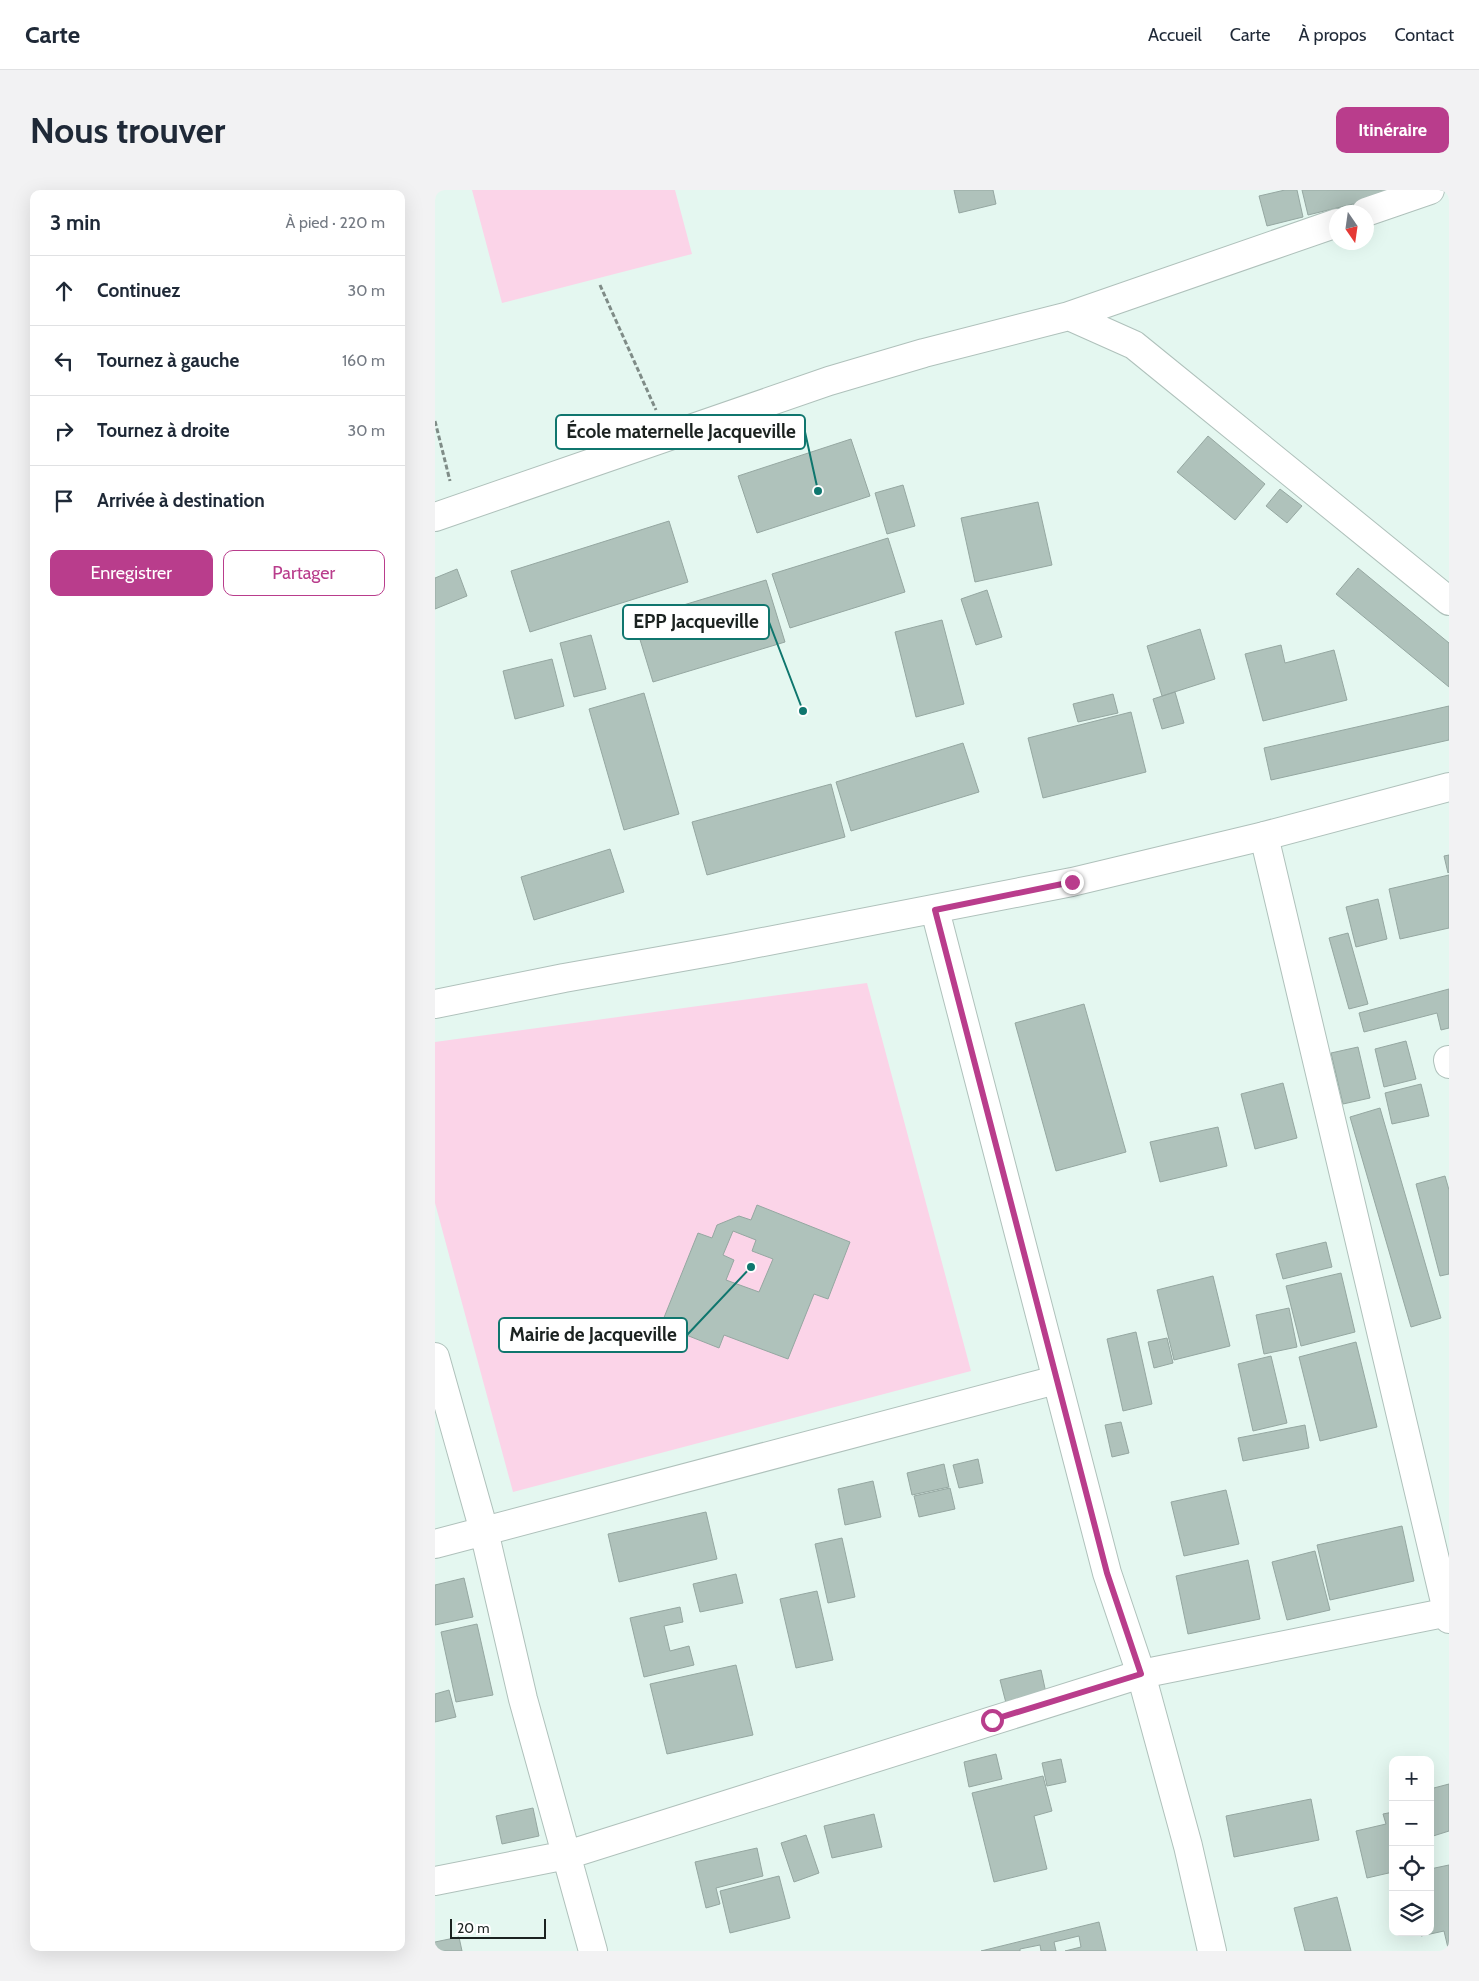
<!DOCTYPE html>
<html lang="fr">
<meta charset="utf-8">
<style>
body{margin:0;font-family:Cabin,sans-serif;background:#f2f2f3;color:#1f2937}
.controls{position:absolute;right:15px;bottom:15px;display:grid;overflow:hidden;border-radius:10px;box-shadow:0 5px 20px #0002}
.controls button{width:45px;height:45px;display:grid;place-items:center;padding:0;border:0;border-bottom:1px solid #e0e1e3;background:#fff;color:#1f2937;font:25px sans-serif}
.compass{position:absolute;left:894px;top:15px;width:45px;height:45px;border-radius:50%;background:#fff;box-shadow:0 5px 20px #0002;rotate:167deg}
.scale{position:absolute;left:15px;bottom:12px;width:96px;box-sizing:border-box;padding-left:5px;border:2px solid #1b2220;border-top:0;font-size:14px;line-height:18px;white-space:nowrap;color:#1b2220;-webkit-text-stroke:4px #fff;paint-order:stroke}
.stop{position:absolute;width:15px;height:15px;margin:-11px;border:4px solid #b93d8c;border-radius:50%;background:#fff}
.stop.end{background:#b93d8c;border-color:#fff;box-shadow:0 1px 5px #0008}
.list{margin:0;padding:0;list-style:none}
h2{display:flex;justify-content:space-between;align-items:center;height:65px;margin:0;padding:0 20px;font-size:21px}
h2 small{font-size:16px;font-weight:400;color:#747a83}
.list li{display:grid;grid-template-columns:32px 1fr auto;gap:15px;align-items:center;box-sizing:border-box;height:70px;padding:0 20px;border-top:1px solid #e0e1e3}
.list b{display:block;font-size:19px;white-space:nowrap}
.list em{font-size:16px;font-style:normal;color:#747a83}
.actions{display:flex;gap:10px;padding:15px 20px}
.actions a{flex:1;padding:11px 0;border:1px solid #b93d8c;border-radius:10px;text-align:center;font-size:18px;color:#b93d8c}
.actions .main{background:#b93d8c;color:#fff}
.icon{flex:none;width:28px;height:28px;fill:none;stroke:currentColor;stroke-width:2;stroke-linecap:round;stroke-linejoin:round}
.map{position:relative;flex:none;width:1014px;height:1761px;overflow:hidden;border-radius:10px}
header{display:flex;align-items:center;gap:30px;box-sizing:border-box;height:70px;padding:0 25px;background:#fff;border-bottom:1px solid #e0e1e3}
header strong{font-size:24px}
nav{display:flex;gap:28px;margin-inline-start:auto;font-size:18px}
.intro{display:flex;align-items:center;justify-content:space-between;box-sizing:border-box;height:120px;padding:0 30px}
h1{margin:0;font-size:35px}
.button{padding:12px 22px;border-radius:10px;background:#b93d8c;color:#fff;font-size:18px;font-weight:700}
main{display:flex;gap:30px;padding:0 30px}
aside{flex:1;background:#fff;border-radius:10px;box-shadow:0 5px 20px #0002}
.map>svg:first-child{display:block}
</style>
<header>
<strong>Carte</strong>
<nav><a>Accueil</a><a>Carte</a><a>À propos</a><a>Contact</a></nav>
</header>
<div class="intro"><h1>Nous trouver</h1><a class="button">Itinéraire</a></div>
<main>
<aside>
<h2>3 min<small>À pied · 220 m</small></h2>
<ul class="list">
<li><svg class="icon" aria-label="ahead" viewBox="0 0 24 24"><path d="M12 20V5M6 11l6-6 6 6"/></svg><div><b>Continuez</b></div><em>30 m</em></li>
<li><svg class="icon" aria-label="left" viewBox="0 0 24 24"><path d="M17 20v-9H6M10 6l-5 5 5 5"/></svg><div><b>Tournez à gauche</b></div><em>160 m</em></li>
<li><svg class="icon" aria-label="right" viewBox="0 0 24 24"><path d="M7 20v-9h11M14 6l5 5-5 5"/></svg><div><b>Tournez à droite</b></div><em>30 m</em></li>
<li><svg class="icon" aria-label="arrive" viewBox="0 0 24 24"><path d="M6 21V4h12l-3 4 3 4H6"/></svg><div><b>Arrivée à destination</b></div></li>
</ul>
<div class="actions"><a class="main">Enregistrer</a><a>Partager</a></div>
</aside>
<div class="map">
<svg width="1014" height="1761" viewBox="0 0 1014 1761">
<rect width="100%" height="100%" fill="#e4f7f0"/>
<path fill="#fbd4e8" d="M37 0H240L257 64 67 113Z
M432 793 536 1181 78 1302 0 1013V852Z"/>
<path fill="#afc2bb" stroke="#95a7a1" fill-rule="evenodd" d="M519 0H558L561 14 524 23Z
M850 0H862L868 27 832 36 824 6Z
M867 0H954L955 5 873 25Z
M773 246 830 294 800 330 742 282Z
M416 249 435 306 322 343 303 286Z
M468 295 480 336 452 344 440 303Z
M845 299 867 316 852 333 831 316Z
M603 312 617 375 540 392 526 328Z
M234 331 253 392 95 442 76 381Z
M453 348 470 402 355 438 337 384Z
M923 378 1014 453V497L901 404Z
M22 379 32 406 0 419V388Z
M331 390 350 452 218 492 199 430Z
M552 400 567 447 541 455 526 409Z
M507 430 529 514 481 527 460 442Z
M765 439 780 489 727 506 712 456Z
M156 445 171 499 139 507 125 453Z
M846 455 850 473 899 460 912 510 828 531 810 464Z
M117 469 129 516 80 529 68 481Z
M740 502 749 533 727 539 718 509Z
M209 503 244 624 189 640 154 519Z
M678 504 683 523 643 532 638 514Z
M1014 516V550L836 590 829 558Z
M696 522 711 582 608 608 593 548Z
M528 553 544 602 416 641 401 592Z
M396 594 410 647 272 685 257 632Z
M175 659 189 702 99 730 86 687Z
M1014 665V682L1013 683 1009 666Z
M1014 685V738L965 749 954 699Z
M943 709 952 749 921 757 911 717Z
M913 743 933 814 914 819 894 748Z
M1014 799V838L1006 840 1002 823 929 842 924 823Z
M649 814 691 962 621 981 580 833Z
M971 851 981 889 949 897 940 859Z
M923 857 935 908 908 914 896 863Z
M848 893 862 948 820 959 806 904Z
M986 894 994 926 957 934 950 903Z
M945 918 1006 1128 976 1137 915 927Z
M783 937 792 976 725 992 715 952Z
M1010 986 1014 1000V1084L1005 1086 981 994Z
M322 1015 415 1052 393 1109 379 1104 353 1169 289 1145 284 1158 226 1135 263 1043 277 1048 282 1035 304 1026 316 1030ZM298 1041 321 1050 317 1061 338 1069 324 1102 291 1090 299 1070 288 1065Z
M891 1052 897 1077 848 1089 841 1064Z
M906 1083 920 1142 866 1156 851 1096Z
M778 1086 795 1156 739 1170 722 1100Z
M854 1118 862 1157 829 1164 821 1125Z
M701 1142 717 1214 688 1221 672 1149Z
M732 1148 738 1173 719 1178 713 1152Z
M921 1152 942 1237 885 1251 864 1167Z
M836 1166 852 1233 818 1241 803 1174Z
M686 1232 694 1263 677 1267 670 1235Z
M870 1235 874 1258 808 1271 803 1248Z
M543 1269 548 1293 524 1298 518 1275Z
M509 1274 514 1297 477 1305 472 1283Z
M438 1291 446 1327 410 1335 403 1299Z
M515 1298 520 1319 484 1327 479 1306Z
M791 1300 804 1354 749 1366 736 1312Z
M271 1322 282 1369 184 1392 173 1344Z
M967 1336 979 1391 895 1410 882 1355Z
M407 1348 420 1407 393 1413 380 1354Z
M880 1361 895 1420 852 1430 837 1372Z
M813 1370 825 1429 753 1444 741 1386Z
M301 1384 308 1413 265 1422 258 1394Z
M29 1388 38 1427 0 1435V1395Z
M382 1401 398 1470 361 1478 345 1409Z
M245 1417 248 1432 229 1436 235 1461 254 1456 259 1475 209 1487 195 1428Z
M42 1434 58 1505 21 1512 6 1442Z
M301 1475 318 1545 232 1564 215 1494Z
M606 1480 611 1503 571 1513 565 1490Z
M14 1500 21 1527 0 1532V1504Z
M561 1564 567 1589 534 1597 529 1572Z
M626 1569 631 1592 612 1596 607 1573Z
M608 1586 617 1621 599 1626 612 1679 559 1692 537 1603Z
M1014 1594V1641L995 1647V1599Z
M876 1609 884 1650 799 1667 791 1626Z
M98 1618 104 1646 67 1654 61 1626Z
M958 1622V1682L932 1688 921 1641 951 1634 948 1624Z
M439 1624 447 1657 397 1668 389 1636Z
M371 1645 384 1683 359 1692 346 1653Z
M322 1658 328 1686 281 1698 285 1714 271 1718 260 1672Z
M1014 1675V1758H1013L1009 1741 986 1746 985 1742H995V1689H997L995 1679Z
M344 1686 355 1728 295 1743 285 1701Z
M902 1707 916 1761H870L859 1718Z
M664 1732 671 1761H630L646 1757 644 1746 619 1752 621 1761H606L605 1755 585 1759V1761H546Z
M24 1747 27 1761H0V1752Z"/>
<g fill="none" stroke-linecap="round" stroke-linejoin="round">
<g stroke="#afc1bb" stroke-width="30">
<path id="street" d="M931 22 995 0
M634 126 902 33
M0 327 394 191 489 163 634 126 699 155 1014 411
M829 646 1014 1429
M1013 870 1014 874
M0 1167 49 1341 88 1509 158 1761
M0 1354 621 1190
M0 1691 132 1665 706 1484 1014 1422"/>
</g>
<g stroke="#afc1bb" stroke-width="30">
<path id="secondary" d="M500 720 672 1383 706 1484 753 1656 777 1761
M0 814 129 788 292 759 637 692 829 646 1014 597"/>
</g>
<path stroke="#7f8c87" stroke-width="3" stroke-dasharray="5 2.5" stroke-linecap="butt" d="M165 95 221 220
M0 231 15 291"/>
<use href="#street" stroke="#fff" stroke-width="28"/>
<use href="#secondary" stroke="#fff" stroke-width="28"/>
</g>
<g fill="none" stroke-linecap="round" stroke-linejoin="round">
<path stroke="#b93d8c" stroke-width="6" d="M557 1530 706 1484 672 1383 500 720 637 692"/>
</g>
<path fill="none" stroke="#0f766e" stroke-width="2" d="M383 301L370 242M368 521L334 432M316 1077L252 1145"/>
<g fill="#0f766e" stroke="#fff" stroke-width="2">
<circle cx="383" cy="301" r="5"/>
<circle cx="368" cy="521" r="5"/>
<circle cx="316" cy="1077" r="5"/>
</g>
<g fill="#fff" stroke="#0f766e" stroke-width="2">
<rect x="121" y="225" width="249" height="34" rx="5"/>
<rect x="188" y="415" width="146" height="34" rx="5"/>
<rect x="64" y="1128" width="188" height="34" rx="5"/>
</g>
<g font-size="19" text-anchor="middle" font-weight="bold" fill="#1b2220">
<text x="246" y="248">École maternelle Jacqueville</text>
<text x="261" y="438">EPP Jacqueville</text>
<text x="158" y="1151">Mairie de Jacqueville</text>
</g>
</svg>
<div class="controls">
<button>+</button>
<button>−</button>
<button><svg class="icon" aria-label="locate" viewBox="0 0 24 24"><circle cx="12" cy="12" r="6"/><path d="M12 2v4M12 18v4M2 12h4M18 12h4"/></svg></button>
<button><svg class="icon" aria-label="layers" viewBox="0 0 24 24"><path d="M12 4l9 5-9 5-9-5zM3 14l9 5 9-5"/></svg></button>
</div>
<svg class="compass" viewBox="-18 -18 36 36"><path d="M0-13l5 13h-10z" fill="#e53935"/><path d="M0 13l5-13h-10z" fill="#747a83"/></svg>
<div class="scale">20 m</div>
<div class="stop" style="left:557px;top:1530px"></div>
<div class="stop end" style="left:637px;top:692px"></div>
</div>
</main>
